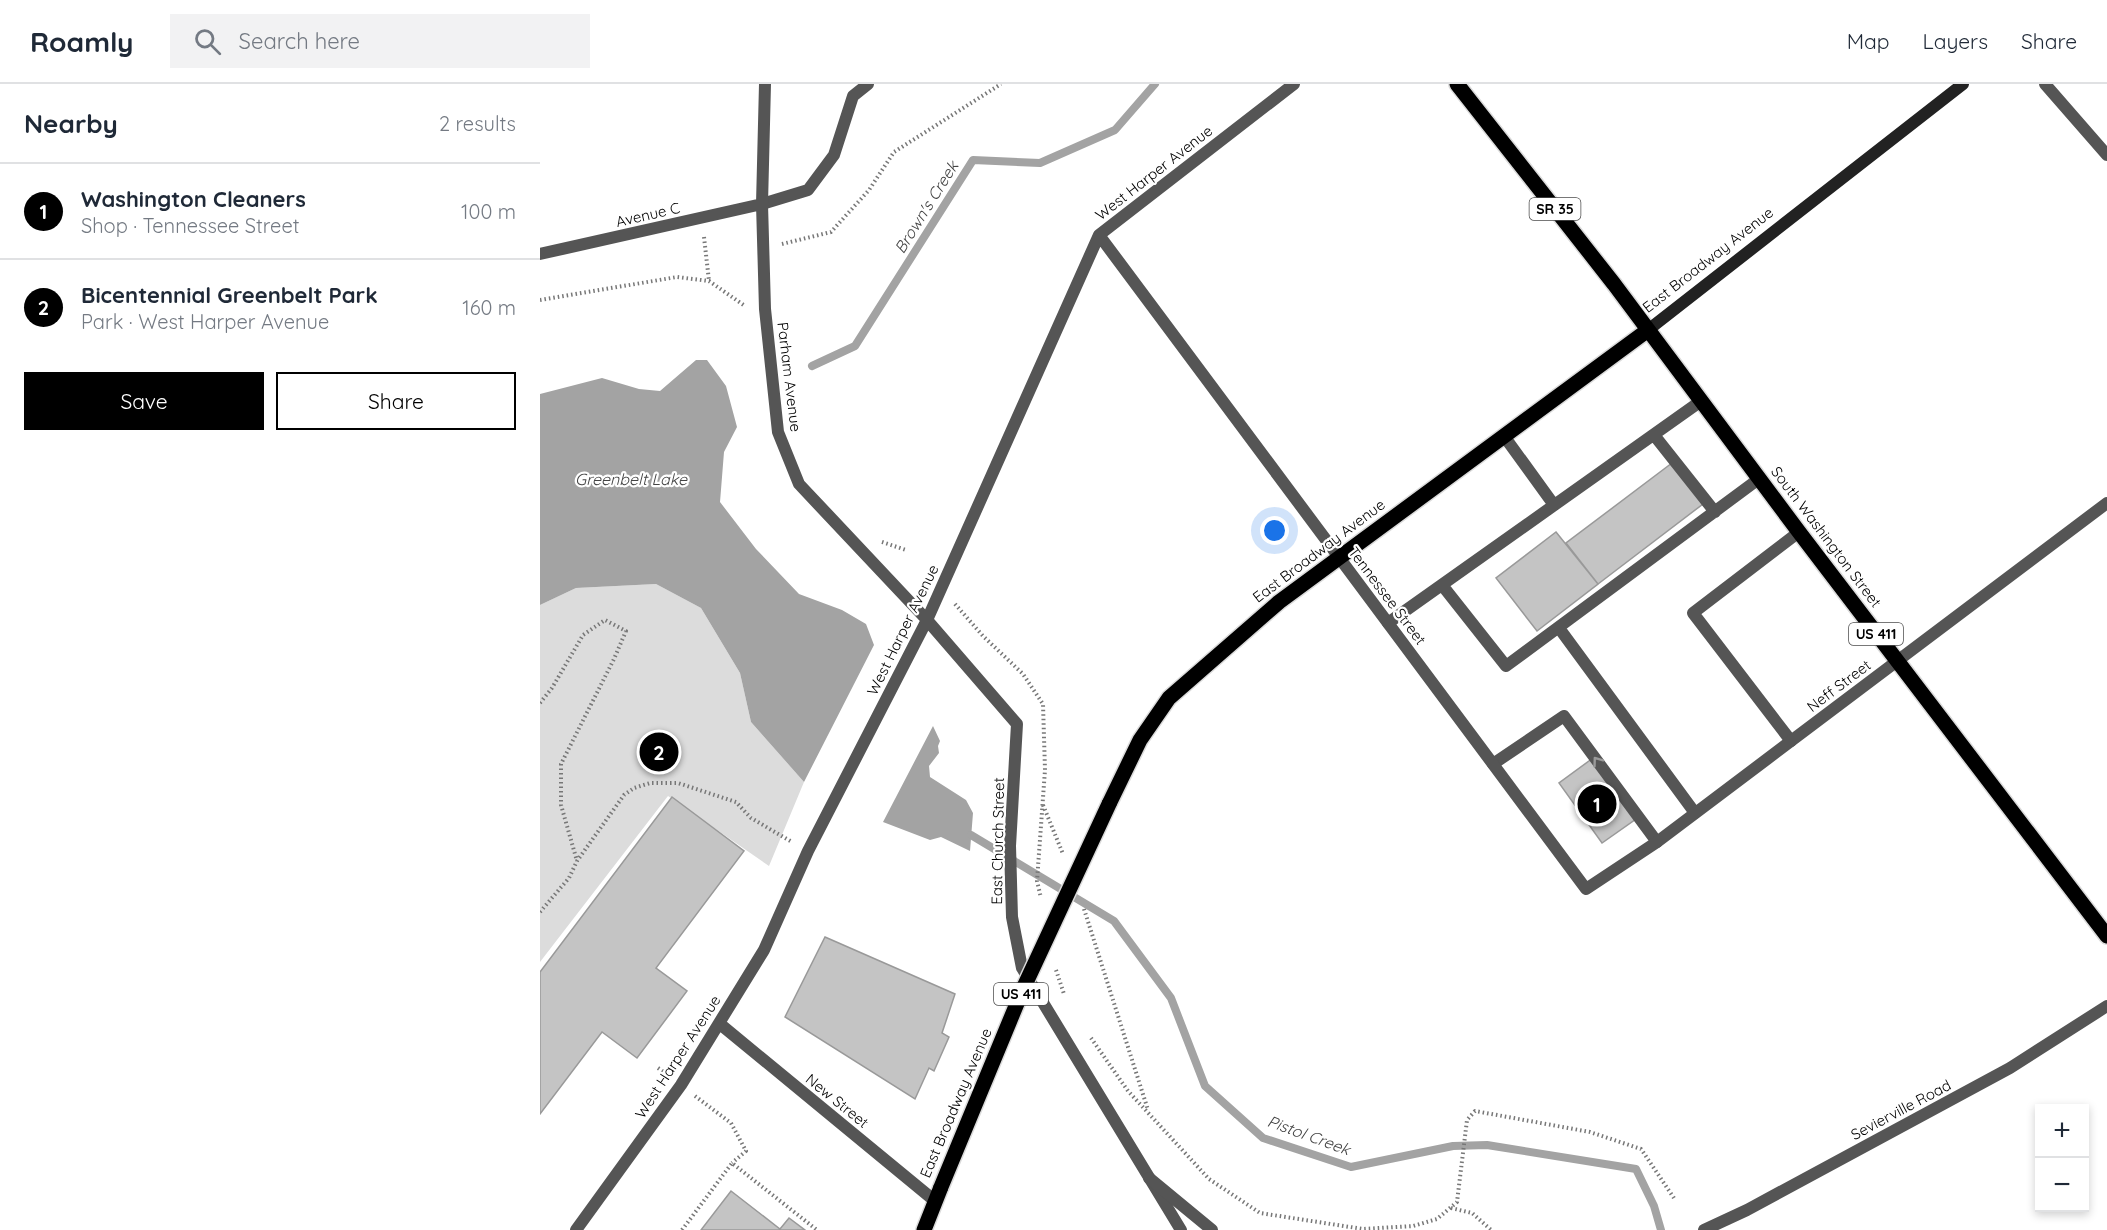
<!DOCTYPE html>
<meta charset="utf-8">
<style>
body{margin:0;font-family:Quicksand,sans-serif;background:#f2f2f3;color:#1f2937}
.controls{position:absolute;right:18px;bottom:18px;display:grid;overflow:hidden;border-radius:0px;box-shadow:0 3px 9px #0003}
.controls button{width:54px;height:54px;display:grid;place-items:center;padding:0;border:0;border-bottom:2px solid #e0e1e3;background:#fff;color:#1f2937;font:30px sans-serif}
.you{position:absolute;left:735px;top:447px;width:21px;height:21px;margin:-15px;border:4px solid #fff;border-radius:50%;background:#1a73e8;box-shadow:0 0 0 9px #1a73e833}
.badge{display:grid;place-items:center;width:39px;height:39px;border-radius:50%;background:#000;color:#fff;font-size:20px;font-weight:700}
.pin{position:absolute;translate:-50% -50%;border:3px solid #fff;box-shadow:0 2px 6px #0006}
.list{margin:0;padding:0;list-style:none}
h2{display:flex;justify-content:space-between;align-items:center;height:78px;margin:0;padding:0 24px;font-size:26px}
h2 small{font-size:20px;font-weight:400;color:#747a83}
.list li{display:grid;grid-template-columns:39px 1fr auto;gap:18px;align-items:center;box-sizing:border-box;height:96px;padding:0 24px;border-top:2px solid #e0e1e3}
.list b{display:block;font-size:22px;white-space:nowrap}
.list p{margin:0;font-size:20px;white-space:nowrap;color:#747a83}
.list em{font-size:20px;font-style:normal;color:#747a83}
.actions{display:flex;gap:12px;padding:18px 24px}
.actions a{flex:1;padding:14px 0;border:2px solid #000;border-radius:0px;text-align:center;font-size:21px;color:#000}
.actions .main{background:#000;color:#fff}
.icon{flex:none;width:33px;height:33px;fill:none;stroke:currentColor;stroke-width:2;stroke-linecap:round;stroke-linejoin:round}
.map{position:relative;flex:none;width:1567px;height:1146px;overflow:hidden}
header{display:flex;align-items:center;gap:36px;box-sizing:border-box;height:84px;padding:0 30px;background:#fff;border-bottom:2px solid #e0e1e3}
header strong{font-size:28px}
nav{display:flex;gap:33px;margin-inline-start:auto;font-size:21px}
.search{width:420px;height:54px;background:#f2f2f3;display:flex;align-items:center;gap:15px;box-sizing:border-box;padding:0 21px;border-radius:0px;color:#747a83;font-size:22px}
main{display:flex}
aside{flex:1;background:#fff}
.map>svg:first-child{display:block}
</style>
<header>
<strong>Roamly</strong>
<div class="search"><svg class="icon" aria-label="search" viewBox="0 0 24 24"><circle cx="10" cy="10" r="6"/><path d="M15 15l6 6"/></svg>Search here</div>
<nav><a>Map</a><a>Layers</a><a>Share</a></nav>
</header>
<main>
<aside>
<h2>Nearby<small>2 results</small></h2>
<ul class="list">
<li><span class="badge">1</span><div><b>Washington Cleaners</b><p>Shop · Tennessee Street</p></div><em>100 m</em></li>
<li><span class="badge">2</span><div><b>Bicentennial Greenbelt Park</b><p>Park · West Harper Avenue</p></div><em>160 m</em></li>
</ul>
<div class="actions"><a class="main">Save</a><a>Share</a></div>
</aside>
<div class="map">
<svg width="1567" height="1146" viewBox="0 0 1567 1146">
<rect width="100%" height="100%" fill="#fff"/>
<path fill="#dcdcdc" d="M116 500 161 524 200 589 211 638 264 698 229 782 128 712 0 878V521L36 504Z"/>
<path fill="#a3a3a3" d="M156 276H167L186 302 197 343 184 368 180 418 216 465 259 510 302 526 326 540 334 561 264 698 211 638 200 589 161 524 116 500 36 504 0 521V310L62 294 99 305 120 307Z
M393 642 400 657 398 662 399 669 389 682 390 693 426 716 433 729 430 767 401 753 390 756 343 738Z"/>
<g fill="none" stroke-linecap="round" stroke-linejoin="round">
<path stroke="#a3a3a3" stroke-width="8" d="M272 282 315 262 433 76 500 79 575 46 615 0
M431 751 574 837 631 914 665 1002 723 1054 811 1083 913 1062 947 1061 1096 1085 1114 1122 1121 1146"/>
</g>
<path fill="#c4c4c4" stroke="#999" stroke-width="1.5" d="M1132 379 1163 420 1058 500 1026 459Z
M1016 448 1058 500 997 547 956 494Z
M1053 674 1096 735 1062 759 1019 699Z
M132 713 204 767 116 884 147 907 97 974 62 948 0 1030V888Z
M285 853 415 910 402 949 409 953 394 987 389 984 375 1015 245 933Z
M191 1107 240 1145 249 1134 265 1146H161Z"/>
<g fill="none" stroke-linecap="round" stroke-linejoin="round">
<g stroke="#dbdbdb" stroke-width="18">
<path id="primary" d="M917 0 1074 200 1259 448 1567 852
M569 720 600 656 629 614 739 518 1108 246
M384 1146 401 1103"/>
</g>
<path stroke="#777" stroke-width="4" stroke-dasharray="1.5 3" stroke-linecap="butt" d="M164 153 169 197
M242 160 291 148 329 106 354 68 461 0
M0 216 137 193 169 197 205 222
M342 458 366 466
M415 520 443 552 483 590 503 620 505 686 497 797 501 814
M0 619 12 604 43 551 65 536 86 547 74 575 21 680V721L37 777
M503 721 523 770
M544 825 608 1026
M0 828 29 794 37 777 84 711 94 704 110 699H138L196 718 211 734 252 758
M516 886 524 910
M551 954 588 1007 669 1095 720 1129 823 1145 873 1142 897 1135 917 1118 927 1036 935 1027 1050 1048 1101 1065 1134 1114
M118 984 125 989
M155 1012 191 1039 206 1067 192 1079
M911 1124 932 1129 951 1146
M142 1146 192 1079 277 1146"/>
<path stroke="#555" stroke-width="12" d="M222 120 268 106 294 71 313 12 328 0
M1114 351 1175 428
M964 352 1014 421
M902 501 966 582 1220 394
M848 539 1161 317
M1019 544 1155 729
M1251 657 1153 529 1259 448
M953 680 1024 632 1117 758"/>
<path stroke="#555" stroke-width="12" d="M225 0 222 120 225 225 238 348 259 400 387 536 477 640 470 762 472 833 482 884 641 1146
M1505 0 1567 71
M559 151 1046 805 1117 758 1567 419
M0 170 222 120
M180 940 395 1117
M36 1146 141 1001 224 866 268 767 387 536 559 151 754 0"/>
<path stroke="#555" stroke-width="12" d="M609 1094 672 1146
M1164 1146 1207 1126 1470 984 1567 922"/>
<path stroke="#222" stroke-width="12" d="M1108 246 1423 0"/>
<use href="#primary" stroke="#000" stroke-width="15"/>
<g stroke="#dbdbdb" stroke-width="18" stroke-linecap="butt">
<path id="primary-bridge" d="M401 1103 483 905 569 720"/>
</g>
<use href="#primary-bridge" stroke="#000" stroke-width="15"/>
</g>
<defs><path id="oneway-chevron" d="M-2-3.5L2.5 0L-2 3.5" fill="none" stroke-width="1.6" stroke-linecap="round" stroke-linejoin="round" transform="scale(1.5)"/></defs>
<use stroke="#999" href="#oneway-chevron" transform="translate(1057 677) rotate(-126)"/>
<g text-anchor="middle" stroke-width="4.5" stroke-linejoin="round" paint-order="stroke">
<g fill="#fff" stroke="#4c4c4c" stroke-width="1.5">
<rect x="989.5" y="114" width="51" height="22" rx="4.5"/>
<rect x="1309" y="539" width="54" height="22" rx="4.5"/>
<rect x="454" y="899" width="54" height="22" rx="4.5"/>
</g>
<g font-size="14" font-weight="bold" fill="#000">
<text x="1015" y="130">SR 35</text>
<text x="1336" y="555">US 411</text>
<text x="481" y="915">US 411</text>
</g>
<g font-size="15" fill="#000" stroke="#fff">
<text transform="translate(614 89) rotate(-38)" y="5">West Harper Avenue</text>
<text transform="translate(108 131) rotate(-13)" y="5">Avenue C</text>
<text transform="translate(1168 176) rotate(-38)" y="5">East Broadway Avenue</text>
<text transform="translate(249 293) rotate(83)" y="5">Parham Avenue</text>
<text transform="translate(1286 453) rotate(53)" y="5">South Washington Street</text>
<text transform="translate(779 467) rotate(-37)" y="5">East Broadway Avenue</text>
<text transform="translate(847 512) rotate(53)" y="5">Tennessee Street</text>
<text transform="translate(363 546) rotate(-64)" y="5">West Harper Avenue</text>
<text transform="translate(1299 602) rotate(-37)" y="5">Neff Street</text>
<text transform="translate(458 757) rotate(-89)" y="5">East Church Street</text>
<text transform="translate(138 973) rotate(-57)" y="5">West Harper Avenue</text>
<text transform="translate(297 1017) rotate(39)" y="5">New Street</text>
<text transform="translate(416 1019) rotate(-67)" y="5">East Broadway Avenue</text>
<text transform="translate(1361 1026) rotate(-28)" y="5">Sevierville Road</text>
</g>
<g font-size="16" font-style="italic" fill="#444" stroke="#fff">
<text transform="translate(386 123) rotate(-58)" y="6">Brown's Creek</text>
<text x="91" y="401">Greenbelt Lake</text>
<text transform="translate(769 1051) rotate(20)" y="6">Pistol Creek</text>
</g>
</g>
</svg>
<div class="controls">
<button>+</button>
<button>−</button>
</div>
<div class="you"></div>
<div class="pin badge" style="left:1057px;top:720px">1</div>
<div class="pin badge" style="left:119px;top:668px">2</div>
</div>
</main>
